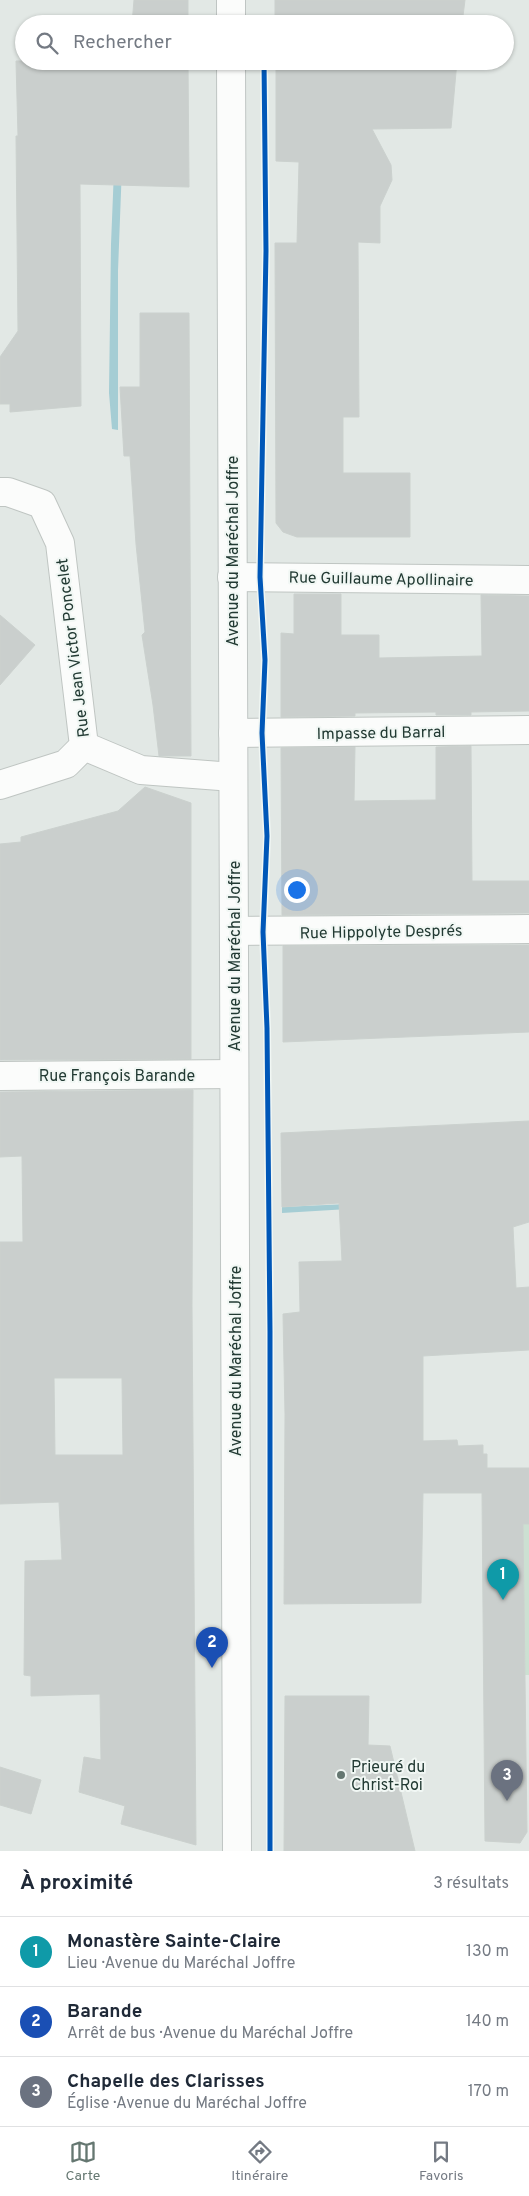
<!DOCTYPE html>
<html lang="fr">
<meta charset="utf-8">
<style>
body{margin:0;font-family:Overpass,sans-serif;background:#f6f6f7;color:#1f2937}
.you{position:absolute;left:296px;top:889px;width:18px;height:18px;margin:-12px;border:4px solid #fff;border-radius:50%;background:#1a73e8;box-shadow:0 0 0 8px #1a73e833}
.badge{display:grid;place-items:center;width:32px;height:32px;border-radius:50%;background:#657771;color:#fff;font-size:16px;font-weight:700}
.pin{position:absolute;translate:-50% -41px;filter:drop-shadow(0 1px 2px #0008)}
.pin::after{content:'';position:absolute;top:26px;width:18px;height:15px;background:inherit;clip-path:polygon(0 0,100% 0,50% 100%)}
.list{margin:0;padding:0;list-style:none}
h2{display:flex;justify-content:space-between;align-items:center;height:65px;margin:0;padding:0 20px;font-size:21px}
h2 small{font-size:16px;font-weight:400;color:#747a83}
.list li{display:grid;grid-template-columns:32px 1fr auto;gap:15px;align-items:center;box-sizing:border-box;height:70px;padding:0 20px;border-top:1px solid #e0e1e3}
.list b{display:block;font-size:19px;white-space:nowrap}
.list p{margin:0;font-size:16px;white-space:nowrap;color:#747a83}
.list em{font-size:16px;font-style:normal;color:#747a83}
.icon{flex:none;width:28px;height:28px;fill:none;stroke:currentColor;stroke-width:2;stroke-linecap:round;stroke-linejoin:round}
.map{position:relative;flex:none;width:529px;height:1851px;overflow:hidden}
.search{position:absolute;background:#fff;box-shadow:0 1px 4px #0004;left:15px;right:15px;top:15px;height:55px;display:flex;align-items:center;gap:12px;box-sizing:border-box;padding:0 18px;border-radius:28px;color:#747a83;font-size:19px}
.sheet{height:275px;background:#fff}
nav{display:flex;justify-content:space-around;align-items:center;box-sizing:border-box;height:70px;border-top:1px solid #e0e1e3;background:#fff;font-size:14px;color:#747a83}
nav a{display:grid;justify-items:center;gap:2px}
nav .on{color:#657771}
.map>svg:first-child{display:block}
</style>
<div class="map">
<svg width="529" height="1851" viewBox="0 0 529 1851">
<rect width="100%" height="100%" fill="#e2e8e5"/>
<path fill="#cce0d2" d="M523 1524H529V1675H525Z"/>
<path fill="#a5cdd4" d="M126 61 118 271V430L112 429 109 393 111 244 117 96Z
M415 1201V1205L282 1213V1207Z"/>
<path fill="#cacfcd" stroke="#cbd1ce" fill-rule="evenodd" d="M134 0H188V24H132Z
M275 0H465L462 24H275Z
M16 61H188L189 187 80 184 81 406 10 412V404H0V357L18 331 16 136H18Z
M276 61H457L451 128 372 129 391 165 392 180 380 206V243L358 242 359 417H343V473H410V537H297L283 532 276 523 275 243H297L299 162 276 161Z
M140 313H189L191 756H159L153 705 142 635 145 632 136 544 130 456H124L120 387H140Z
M294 594H341V635H379V658L482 656 481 595 529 596V711L471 712V715H436V712L355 713V716L281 717V633L294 634Z
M0 615 35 645 0 685Z
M471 746 472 881H529V913L282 915 281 748 355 747 354 801 436 800V747Z
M145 787 191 803V1059L0 1060V844L21 842V837L118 811Z
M529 945V1032L283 1042V946Z
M193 1090 192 1306 196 1845 121 1824 125 1806 79 1792 84 1757 101 1760 100 1694 31 1696V1676L24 1675 25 1561 62 1560 59 1502 0 1504V1242H23L22 1156 0 1157V1092ZM54 1378H122L123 1455H55Z
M529 1121V1222L513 1227 516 1288 529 1287V1350L423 1356V1441L457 1440 458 1446 483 1445V1454H487V1468H529V1524H523L527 1832 520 1843 485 1841 482 1493H423L421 1603 284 1604 285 1414 283 1314 300 1312 299 1262 342 1261 339 1203 282 1207 281 1133Z
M285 1696H369L368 1745 390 1746 415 1851H284Z
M0 1767 41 1780 31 1814 0 1805Z"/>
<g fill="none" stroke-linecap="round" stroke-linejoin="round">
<g stroke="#bfc5c2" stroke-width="30">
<path id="minor" d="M0 492H8L42 504 60 543 84 746
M232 577 529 580
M233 733 529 730
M84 746 141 770 233 777
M0 785 66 764 84 746
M234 931 529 929
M0 1076 234 1074"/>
</g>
<g stroke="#bfc5c3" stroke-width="30">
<path id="secondary" d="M231 0V24
M231 61 237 1851"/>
</g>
<use href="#minor" stroke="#fbfcfb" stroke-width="28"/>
<use href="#secondary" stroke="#fbfcfb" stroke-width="28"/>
<g stroke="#f1f7f4" stroke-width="8">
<path id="cycleway" d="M264 61 266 251 260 577 265 660 262 733 267 836 263 932 267 1028 270 1331V1851"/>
</g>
<use href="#cycleway" stroke="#0057b8" stroke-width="5"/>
</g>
<circle fill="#657771" stroke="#f1f7f4" stroke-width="2" cx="341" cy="1775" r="5"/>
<g text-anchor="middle" stroke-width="4" stroke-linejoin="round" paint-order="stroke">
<g font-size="16" fill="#223a33" stroke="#f1f7f4">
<text transform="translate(232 551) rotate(-90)" y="6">Avenue du Maréchal Joffre</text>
<text transform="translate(381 578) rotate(1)" y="6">Rue Guillaume Apollinaire</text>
<text transform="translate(72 648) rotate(-97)" y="6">Rue Jean Victor Poncelet</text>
<text transform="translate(381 732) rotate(-1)" y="6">Impasse du Barral</text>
<text transform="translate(381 931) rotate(-1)" y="6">Rue Hippolyte Després</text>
<text transform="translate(234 956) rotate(-90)" y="6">Avenue du Maréchal Joffre</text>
<text x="117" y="1081">Rue François Barande</text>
<text transform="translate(235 1361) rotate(-90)" y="6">Avenue du Maréchal Joffre</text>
</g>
<g font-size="16" fill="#223a33" stroke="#f1f7f4" text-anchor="start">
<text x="351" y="1772">Prieuré du<tspan x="351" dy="18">Christ-Roi</tspan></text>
</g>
</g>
</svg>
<div class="you"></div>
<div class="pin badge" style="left:503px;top:1600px;background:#0f9aa8">1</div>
<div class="pin badge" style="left:212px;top:1668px;background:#1a4fb4">2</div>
<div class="pin badge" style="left:507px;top:1801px;background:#6b7280">3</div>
<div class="search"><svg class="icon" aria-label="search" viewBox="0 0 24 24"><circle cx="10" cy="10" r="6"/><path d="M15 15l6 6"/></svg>Rechercher</div>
</div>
<section class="sheet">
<h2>À proximité<small>3 résultats</small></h2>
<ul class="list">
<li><span class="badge" style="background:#0f9aa8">1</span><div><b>Monastère Sainte-Claire</b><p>Lieu · Avenue du Maréchal Joffre</p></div><em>130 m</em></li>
<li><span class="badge" style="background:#1a4fb4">2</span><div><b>Barande</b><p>Arrêt de bus · Avenue du Maréchal Joffre</p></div><em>140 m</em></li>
<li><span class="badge" style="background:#6b7280">3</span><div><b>Chapelle des Clarisses</b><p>Église · Avenue du Maréchal Joffre</p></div><em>170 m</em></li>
</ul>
</section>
<nav>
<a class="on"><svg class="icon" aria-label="map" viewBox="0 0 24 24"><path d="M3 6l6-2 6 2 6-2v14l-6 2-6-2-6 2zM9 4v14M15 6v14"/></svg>Carte</a>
<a><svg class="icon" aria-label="directions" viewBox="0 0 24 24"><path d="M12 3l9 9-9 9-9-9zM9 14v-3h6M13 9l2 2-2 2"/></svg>Itinéraire</a>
<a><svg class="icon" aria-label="saved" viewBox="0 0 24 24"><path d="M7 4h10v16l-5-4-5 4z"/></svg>Favoris</a>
</nav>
